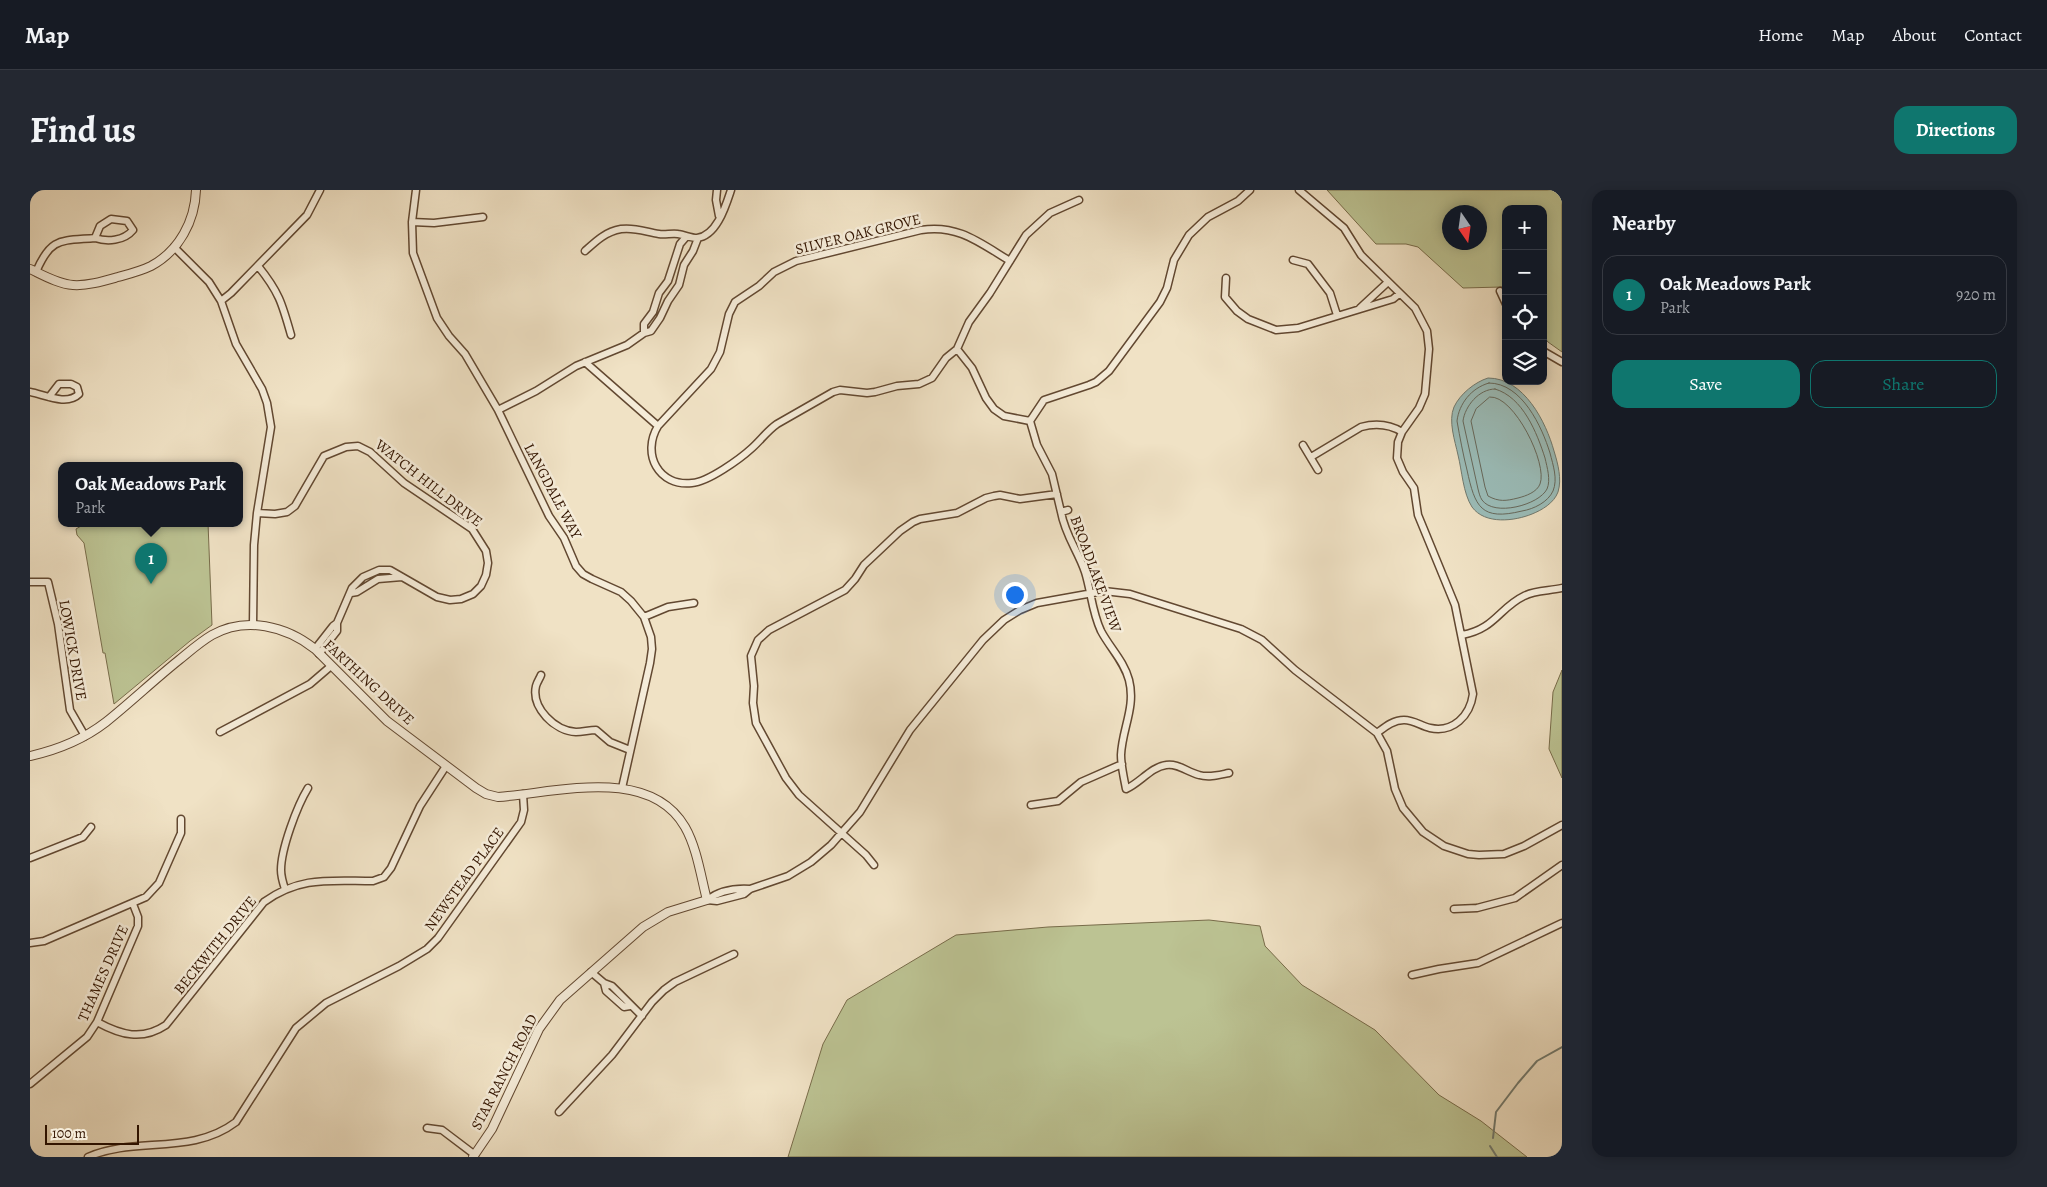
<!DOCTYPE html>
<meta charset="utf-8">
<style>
body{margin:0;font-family:Alegreya,serif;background:#242831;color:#f1f3f6}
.controls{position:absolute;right:15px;top:15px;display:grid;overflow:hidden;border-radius:10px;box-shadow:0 2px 12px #0003}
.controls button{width:45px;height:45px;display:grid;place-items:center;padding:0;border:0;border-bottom:1px solid #363941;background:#171b24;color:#f1f3f6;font:25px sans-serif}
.compass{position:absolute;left:1412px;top:15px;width:45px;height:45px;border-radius:50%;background:#171b24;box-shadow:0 2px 12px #0003;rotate:167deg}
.scale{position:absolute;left:15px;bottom:12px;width:94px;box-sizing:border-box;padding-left:5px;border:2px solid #331500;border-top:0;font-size:14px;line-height:18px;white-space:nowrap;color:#331500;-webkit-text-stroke:4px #f5ecd9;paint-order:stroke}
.you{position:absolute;left:984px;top:404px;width:18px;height:18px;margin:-12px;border:4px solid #fff;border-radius:50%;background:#1a73e8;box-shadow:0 0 0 8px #1a73e833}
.badge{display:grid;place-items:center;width:32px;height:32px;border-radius:50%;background:#0f766e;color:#fff;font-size:16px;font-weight:700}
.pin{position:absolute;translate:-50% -41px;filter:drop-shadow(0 1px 2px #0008)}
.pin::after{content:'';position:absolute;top:26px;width:18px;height:15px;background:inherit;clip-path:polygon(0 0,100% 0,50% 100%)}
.popup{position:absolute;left:28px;top:272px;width:185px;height:65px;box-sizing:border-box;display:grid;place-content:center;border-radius:10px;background:#171b24;filter:drop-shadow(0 1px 4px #0005);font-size:16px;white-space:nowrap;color:#9ea1a6}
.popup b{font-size:19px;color:#f1f3f6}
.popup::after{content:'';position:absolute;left:50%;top:100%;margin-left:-10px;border:10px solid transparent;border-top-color:#171b24}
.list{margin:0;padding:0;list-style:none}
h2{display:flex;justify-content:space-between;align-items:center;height:65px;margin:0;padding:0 20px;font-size:21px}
h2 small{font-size:16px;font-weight:400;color:#9ea1a6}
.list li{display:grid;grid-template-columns:32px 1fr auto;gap:15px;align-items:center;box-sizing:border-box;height:80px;margin:0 10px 10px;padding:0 10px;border:1px solid #363941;border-radius:15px}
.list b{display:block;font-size:19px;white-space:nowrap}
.list p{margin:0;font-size:16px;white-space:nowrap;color:#9ea1a6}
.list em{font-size:16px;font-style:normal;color:#9ea1a6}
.actions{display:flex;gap:10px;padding:15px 20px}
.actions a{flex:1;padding:11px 0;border:1px solid #0f766e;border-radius:15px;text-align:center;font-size:18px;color:#0f766e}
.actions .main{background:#0f766e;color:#fff}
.icon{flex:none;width:28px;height:28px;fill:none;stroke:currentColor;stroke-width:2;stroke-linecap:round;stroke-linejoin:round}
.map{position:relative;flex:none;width:1532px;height:967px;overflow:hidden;border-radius:15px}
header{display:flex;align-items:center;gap:30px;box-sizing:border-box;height:70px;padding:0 25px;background:#171b24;border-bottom:1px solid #363941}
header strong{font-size:24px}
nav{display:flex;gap:28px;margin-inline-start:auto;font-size:18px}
.intro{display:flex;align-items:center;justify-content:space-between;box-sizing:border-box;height:120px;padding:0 30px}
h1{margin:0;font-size:35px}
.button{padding:12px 22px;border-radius:15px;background:#0f766e;color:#fff;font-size:18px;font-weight:700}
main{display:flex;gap:30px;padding:0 30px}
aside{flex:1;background:#171b24;border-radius:15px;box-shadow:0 2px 12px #0003}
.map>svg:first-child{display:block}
</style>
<header>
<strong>Map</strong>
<nav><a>Home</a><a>Map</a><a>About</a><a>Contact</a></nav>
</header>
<div class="intro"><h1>Find us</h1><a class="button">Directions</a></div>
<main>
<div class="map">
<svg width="1532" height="967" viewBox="0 0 1532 967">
<rect width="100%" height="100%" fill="#f0e2c5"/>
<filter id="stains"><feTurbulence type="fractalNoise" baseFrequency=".004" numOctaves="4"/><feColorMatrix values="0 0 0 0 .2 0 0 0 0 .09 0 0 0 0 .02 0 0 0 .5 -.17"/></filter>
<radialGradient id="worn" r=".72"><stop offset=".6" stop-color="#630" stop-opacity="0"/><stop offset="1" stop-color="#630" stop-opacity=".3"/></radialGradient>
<path fill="#bcc393" stroke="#786c4a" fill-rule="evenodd" d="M1297 0H1532V162L1518 152 1513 146V19H1476V101L1472 97 1433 98 1388 57 1376 54H1346ZM1420 22H1450V52H1420Z
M64 333H178L182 435 160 451 84 514 75 463H73L54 353 47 345 46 339 51 336Z
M1532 480V588L1519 559 1523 502Z
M1179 730 1230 736 1235 756 1272 795 1345 840 1409 905 1451 931 1497 967H758L793 854 817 810 926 745 1018 737Z"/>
<path fill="#9bbdb9" stroke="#717a6f" d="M1458 188C1494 188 1516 232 1524 261 1528 274 1532 289 1528 302 1524 313 1512 320 1502 324 1485 331 1455 335 1442 317 1433 303 1432 281 1428 265 1425 251 1418 231 1424 217 1430 204 1445 192 1458 188Z"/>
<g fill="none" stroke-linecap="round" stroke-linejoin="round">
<path stroke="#67695c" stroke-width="1" d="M1459 193C1492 193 1512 237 1520 263 1523 275 1528 289 1523 301 1518 312 1504 319 1492 321 1451 331 1445 317 1437 280 1433 264 1430 248 1427 231 1429 214 1441 198 1459 193Z
M1465 199C1493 207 1507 243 1515 268 1517 277 1521 290 1517 299 1509 315 1464 327 1452 310 1450 307 1449 303 1448 299L1433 231C1435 216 1449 199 1465 199Z
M1460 207C1484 205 1518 274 1510 294 1507 302 1496 306 1488 308 1476 311 1469 312 1458 306L1455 297 1441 231 1446 219Z"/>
<path stroke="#717a6f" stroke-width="2" d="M1463 948 1466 922 1488 893 1507 871 1532 857
M1460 956 1467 967"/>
<g stroke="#624831" stroke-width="9">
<path id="minor" d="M386 0 382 32 383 63 407 128 419 146 435 164 468 220 519 326 534 348 546 376 553 384 562 389 591 402 601 411 614 427 621 447 622 459 620 473 592 598
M687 0 686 10 689 26
M1269 0 1314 38 1331 65 1385 118 1397 141 1399 159 1395 204 1389 218 1372 242 1368 252 1367 268 1373 282 1384 298 1388 325 1425 415 1443 504C1440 526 1423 543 1400 538 1391 536 1384 530 1374 530 1363 530 1355 537 1347 543
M81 29 97 31 103 40C94 51 77 52 65 48L70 36Z
M382 32 404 33 453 27
M144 57 179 92 191 111 206 154 232 199 237 213 241 237 227 323 224 355 223 435
M555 61C566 51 575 42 591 39 605 37 616 42 629 44 635 45 642 43 648 44 655 45 661 48 667 48 687 46 696 15 701 0
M1263 70 1278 74 1300 103 1307 125
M980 71C950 53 928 34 891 40L766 71 744 82 729 96 705 112 699 124 690 162 681 179 628 236C611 264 629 297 662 293 678 292 710 269 722 258 731 250 737 241 747 234L803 202 810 200 837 203 845 202 867 196 889 194 902 188 916 168 927 159 939 132 960 103 996 45 1020 23 1049 10
M228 76C249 102 252 113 261 145
M6 82C21 47 30 51 65 48
M1196 88 1195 107 1207 121 1218 129 1246 140 1268 138 1363 109 1369 104
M1470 101 1476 114
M191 111 201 103 277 25 290 0
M1330 118 1358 92
M614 143V134L623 122 629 103 638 91 650 54 656 47
M927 159 942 178 956 208 964 219 974 226 1000 231 1007 255 1022 284 1031 322
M1513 161 1532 172
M555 172 628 236
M0 202C15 205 37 216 49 204L47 197 41 194H29L19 207
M468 220 506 201 546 176 597 155 614 143 621 141 630 128 638 111 649 95 654 75 663 61 668 48
M1000 231 1014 210 1059 195 1066 192 1079 181 1130 112 1137 98 1144 70 1159 45 1178 27 1208 11 1220 0
M1273 255 1288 280
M1281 267 1331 237C1346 233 1359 234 1372 242
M1038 320 1031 322C1035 345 1048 361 1055 382 1061 401 1062 422 1071 441 1080 458 1094 471 1099 490 1106 517 1092 539 1091 565 1091 576 1094 588 1096 599 1110 593 1121 577 1136 575 1148 573 1157 582 1169 585 1179 588 1189 585 1199 583
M227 323 245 324 257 322 265 316 294 266 316 257 328 256 340 262 374 293 442 339 456 361 458 373 456 385 451 396 443 404 431 409 420 410 407 407 360 380H349L333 387 322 398 307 433V441L289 464
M0 392H18L28 434 40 520 55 546
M321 403 327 402 348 389 372 387
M614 427 638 417 664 413
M1432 445C1465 439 1469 418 1494 406 1505 400 1520 401 1532 398
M285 459 303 436 307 433
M511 485C510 488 507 492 506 496 501 518 525 541 546 542 553 542 559 540 566 540L580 552 600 560
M190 542 280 494 301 476
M1001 615 1028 611 1051 592 1092 574
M0 668 53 647 61 637
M844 675 836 665 769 605 756 588 726 533 723 513 724 496 721 466 728 450 739 440 815 400 825 389 834 375 870 341 883 332 890 329 927 323 956 308 964 306 970 305 990 309 1027 304
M255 699C253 693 251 686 251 680 251 659 267 616 278 598
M677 710 687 711 714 704 720 699 758 686 781 672 801 655 830 622 880 540 953 450 974 430 990 420 1007 413 1074 401 1100 404 1211 439 1232 450 1265 480 1347 543 1357 561 1365 599 1373 618 1393 642 1414 656 1438 664 1449 665 1474 664 1494 656 1532 635
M677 710C689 701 705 698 720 699
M1424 719 1447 718 1485 708 1532 675
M0 753 14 751 116 707 129 693 151 643V629
M561 782 574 793 582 796 612 826
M1382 785 1409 779 1448 773 1532 733
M574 793 576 801 594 817 600 816
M67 832C91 845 112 851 136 835L234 712C270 686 300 691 343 691L354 687 361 678 390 616 416 576
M0 894 57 847 67 832 108 736V727L103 714
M529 922 582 865 622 812 634 800 645 792 704 764
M397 938 412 940 445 965
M58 967C105 946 161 966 206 932L266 838 296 813 369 776 397 759 408 748 491 632 494 620 493 604"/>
</g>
<g stroke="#624831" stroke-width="10">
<path id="tertiary" d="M0 79C13 85 28 94 43 95 58 96 74 91 88 87 99 84 111 81 121 76 149 61 165 31 166 0
M0 566C27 560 54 549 76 532 101 512 124 490 149 470 159 462 170 452 182 445 216 426 256 436 285 459L357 531 446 598 456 604 468 607C526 603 619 575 655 637 667 658 671 687 677 710L638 722 613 737 530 810 509 839 462 939 443 967"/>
</g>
<use href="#minor" stroke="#f5ecd9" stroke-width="6"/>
<use href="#tertiary" stroke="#f5ecd9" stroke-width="8"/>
</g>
<g text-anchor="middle" stroke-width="5" stroke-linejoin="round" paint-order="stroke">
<g font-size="15" fill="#331500" stroke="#f5ecd9">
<text transform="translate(828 44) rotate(-14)" y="5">SILVER OAK GROVE</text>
<text transform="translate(399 293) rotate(38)" y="5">WATCH HILL DRIVE</text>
<text transform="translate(523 301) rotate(62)" y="5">LANGDALE WAY</text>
<text transform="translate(1066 384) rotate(70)" y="5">BROADLAKE VIEW</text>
<text transform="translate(43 460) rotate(80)" y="5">LOWICK DRIVE</text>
<text transform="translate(339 492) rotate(43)" y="5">FARTHING DRIVE</text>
<text transform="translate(434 689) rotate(-54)" y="5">NEWSTEAD PLACE</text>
<text transform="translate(185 755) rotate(-51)" y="5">BECKWITH DRIVE</text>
<text transform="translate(73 783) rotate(-66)" y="5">THAMES DRIVE</text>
<text transform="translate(474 882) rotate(-63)" y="5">STAR RANCH ROAD</text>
</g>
</g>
<rect width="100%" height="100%" filter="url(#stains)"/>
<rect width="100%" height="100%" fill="url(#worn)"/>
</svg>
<div class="controls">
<button>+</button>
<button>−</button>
<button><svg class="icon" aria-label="locate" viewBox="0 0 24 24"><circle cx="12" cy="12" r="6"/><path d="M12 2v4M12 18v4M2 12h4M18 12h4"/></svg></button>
<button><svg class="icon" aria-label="layers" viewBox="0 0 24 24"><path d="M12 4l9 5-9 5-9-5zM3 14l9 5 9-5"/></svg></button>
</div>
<svg class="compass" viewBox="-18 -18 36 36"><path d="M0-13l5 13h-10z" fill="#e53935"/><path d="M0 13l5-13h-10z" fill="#9ea1a6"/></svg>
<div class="scale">100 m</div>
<div class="you"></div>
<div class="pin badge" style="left:121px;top:394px">1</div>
<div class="popup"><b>Oak Meadows Park</b>Park</div>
</div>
<aside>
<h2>Nearby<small></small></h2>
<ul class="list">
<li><span class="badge">1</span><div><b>Oak Meadows Park</b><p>Park</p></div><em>920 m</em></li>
</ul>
<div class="actions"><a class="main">Save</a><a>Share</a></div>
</aside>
</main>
